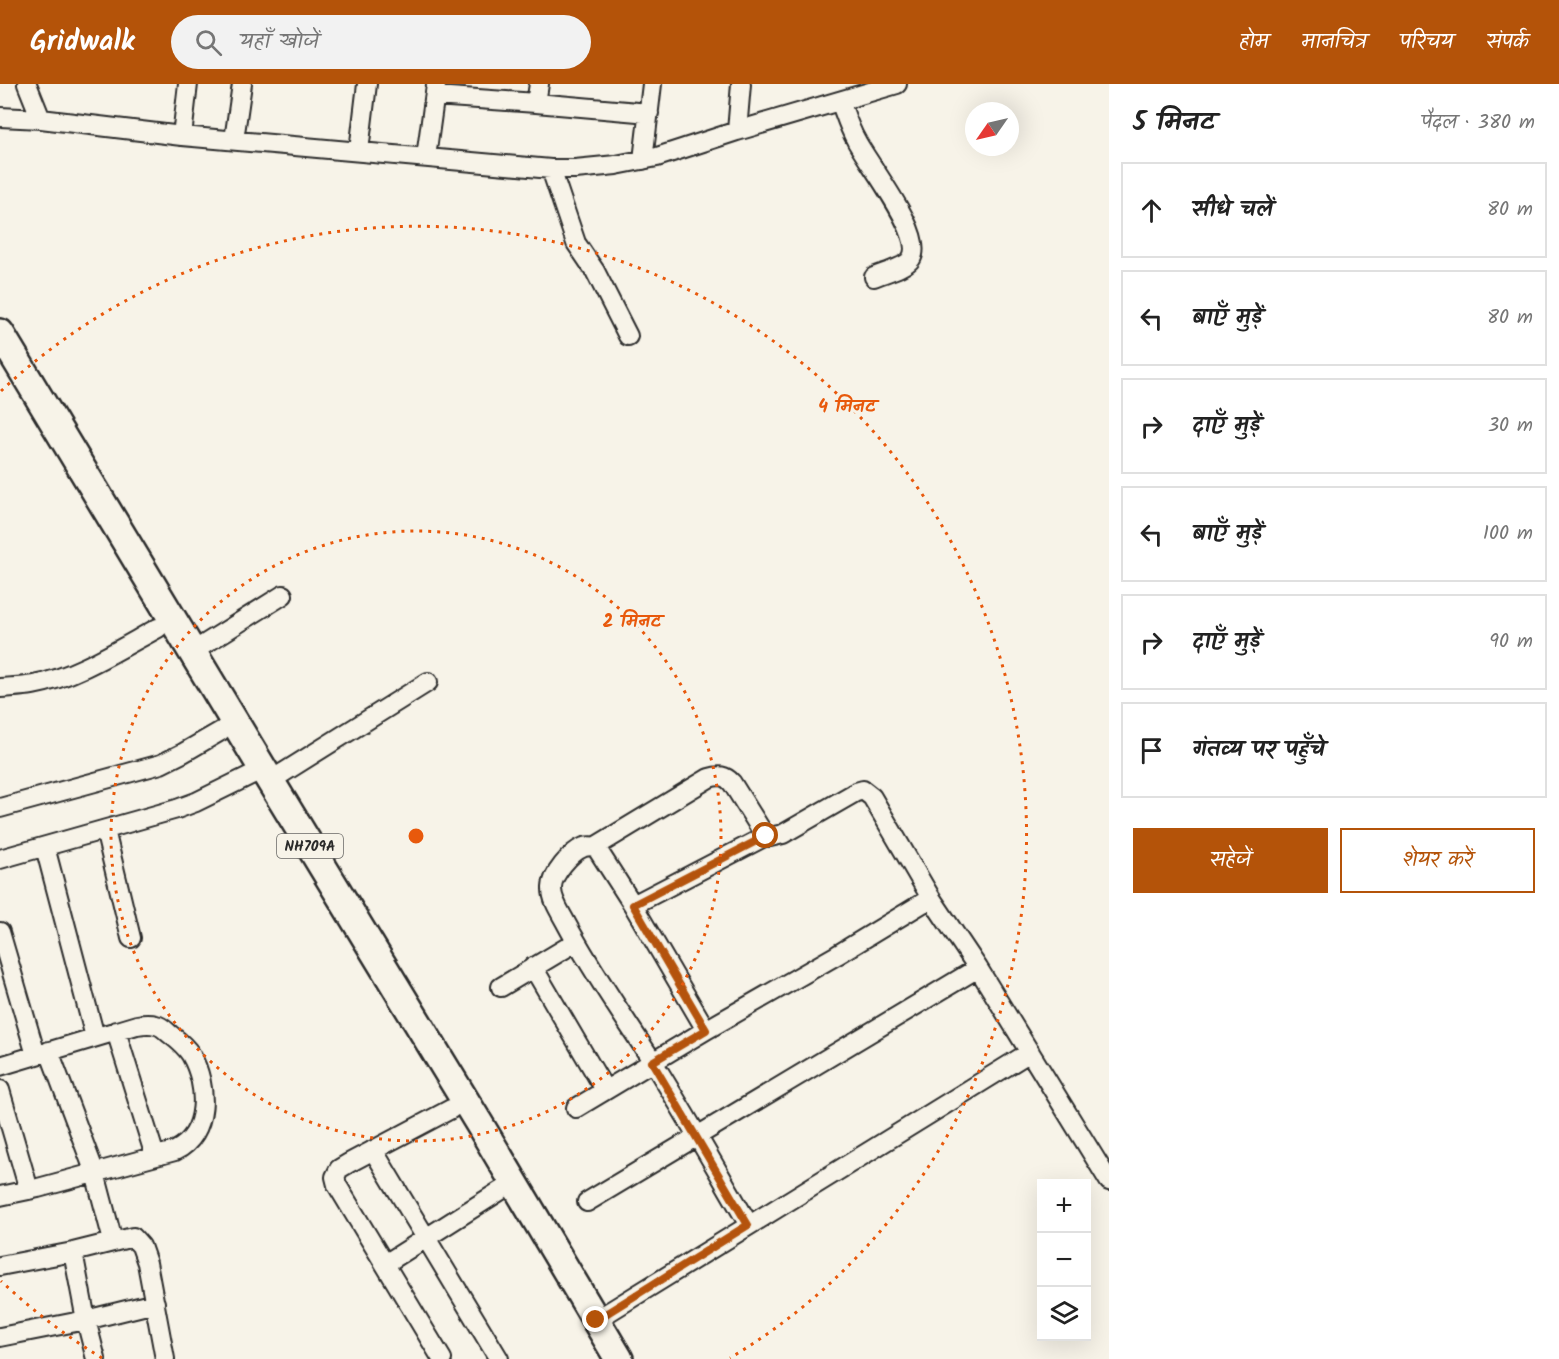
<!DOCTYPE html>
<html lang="hi">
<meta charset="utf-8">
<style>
body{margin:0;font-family:Kalam,"Playpen Sans Deva",sans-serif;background:#f2f2f2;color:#222}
.controls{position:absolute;right:18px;bottom:18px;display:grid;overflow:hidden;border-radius:0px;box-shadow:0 6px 24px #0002}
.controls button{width:54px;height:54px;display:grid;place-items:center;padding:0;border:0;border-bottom:2px solid #e0e0e0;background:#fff;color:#222;font:30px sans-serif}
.compass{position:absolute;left:965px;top:18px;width:54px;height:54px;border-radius:50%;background:#fff;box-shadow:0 6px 24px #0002;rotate:236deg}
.stop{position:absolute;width:18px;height:18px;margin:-14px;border:4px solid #b45309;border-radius:50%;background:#fff}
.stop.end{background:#b45309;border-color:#fff;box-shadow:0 2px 6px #0008}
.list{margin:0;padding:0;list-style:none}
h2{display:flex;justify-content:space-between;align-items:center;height:78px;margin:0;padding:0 24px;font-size:26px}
h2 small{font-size:20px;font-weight:400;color:#767676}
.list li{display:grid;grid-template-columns:39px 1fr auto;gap:18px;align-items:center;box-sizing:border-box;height:96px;margin:0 12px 12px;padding:0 12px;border:2px solid #e0e0e0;border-radius:0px}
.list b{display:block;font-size:22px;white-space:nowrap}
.list em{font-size:20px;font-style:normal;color:#767676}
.actions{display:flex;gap:12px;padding:18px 24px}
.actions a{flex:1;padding:14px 0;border:2px solid #b45309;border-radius:0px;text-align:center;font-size:21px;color:#b45309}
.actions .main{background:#b45309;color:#fff}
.icon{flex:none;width:33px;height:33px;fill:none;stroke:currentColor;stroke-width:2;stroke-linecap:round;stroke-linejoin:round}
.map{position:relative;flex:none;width:1109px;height:1275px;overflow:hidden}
header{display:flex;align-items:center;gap:36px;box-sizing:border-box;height:84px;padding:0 30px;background:#b45309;color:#fff}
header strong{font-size:28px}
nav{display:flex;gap:33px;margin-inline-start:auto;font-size:21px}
.search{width:420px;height:54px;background:#f2f2f2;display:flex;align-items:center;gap:15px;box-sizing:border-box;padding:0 21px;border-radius:33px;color:#767676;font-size:22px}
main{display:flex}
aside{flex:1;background:#fff}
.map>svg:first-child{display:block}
</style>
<header>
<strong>Gridwalk</strong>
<div class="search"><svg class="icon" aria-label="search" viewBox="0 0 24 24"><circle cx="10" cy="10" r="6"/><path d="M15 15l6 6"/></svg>यहाँ खोजें</div>
<nav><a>होम</a><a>मानचित्र</a><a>परिचय</a><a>संपर्क</a></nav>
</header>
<main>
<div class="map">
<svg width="1109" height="1275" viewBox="0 0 1109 1275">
<rect width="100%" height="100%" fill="#f7f3e8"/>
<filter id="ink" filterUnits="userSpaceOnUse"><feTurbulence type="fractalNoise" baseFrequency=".0167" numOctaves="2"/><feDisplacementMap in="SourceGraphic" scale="12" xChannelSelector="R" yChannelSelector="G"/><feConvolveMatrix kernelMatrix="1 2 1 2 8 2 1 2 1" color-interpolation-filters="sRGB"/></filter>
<g filter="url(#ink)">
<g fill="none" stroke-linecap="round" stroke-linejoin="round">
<g stroke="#2b2b2b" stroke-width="22">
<path id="minor" d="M27 0 41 35
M435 12 536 19 649 29
M840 17C845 30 849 44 856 56 867 79 927 152 911 175 906 183 883 189 874 193
M536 19 539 0
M0 33 41 35 182 52 551 85H575L616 81 657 73 737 47 897 0
M737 47 741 0
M182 52 188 0
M234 56 242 0
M359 67 367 0
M426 73 436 1
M643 76 652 0
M551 85 576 159 595 187 628 252
M192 568 283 511
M0 604C11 603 22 603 33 601 74 594 121 564 158 544
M270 697 428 598
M0 724 161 680 183 669 221 647
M105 746 131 854
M45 763 95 953
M597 763C592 762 588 762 584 763 571 768 551 791 552 805 552 817 561 829 566 839 591 886 622 930 651 975 685 1029 716 1085 749 1141
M0 775 177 725 196 718 263 685
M633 821 766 752
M0 848 36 971
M533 883 605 1006
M501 903 576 858
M706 946 633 821 599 768 597 765 598 761 709 694C719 691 725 691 732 699L762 747 766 752 770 753 783 750 856 708 863 706 872 713 931 814 978 884 1109 1097
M116 947 155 1072
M49 967 95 1089 113 1157
M0 982 137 941C143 940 149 939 156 941 162 942 166 947 171 951 179 957 186 963 191 971 208 1001 210 1050 175 1067L38 1104 0 1112
M0 1006 29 1106
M576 1024 706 946 837 871 931 814
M373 1066 499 1275
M587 1118 978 884
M73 1168 86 1236 96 1275
M385 1180 500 1107
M0 1182 73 1168 133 1153 141 1162 147 1179 165 1275
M596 1236 1030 968
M0 1253 86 1236 155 1219
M442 1275 337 1101 335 1093 339 1085 349 1079 451 1025"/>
</g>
<g stroke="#2b2b2b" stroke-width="32">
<path id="highway" d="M0 249 263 685 480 1041 619 1275"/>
</g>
<use href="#minor" stroke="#f7f3e8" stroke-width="18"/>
<use href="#highway" stroke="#f7f3e8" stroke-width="27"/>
</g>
</g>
<g fill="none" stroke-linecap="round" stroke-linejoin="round" filter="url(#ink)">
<path stroke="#b45309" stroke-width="8" d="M596 1236 748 1141 652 978 706 946 633 821 766 752"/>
</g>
<g fill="none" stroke="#e8590c" stroke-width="3" stroke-dasharray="3 6">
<circle cx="416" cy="752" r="305"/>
<path d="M102 1274A609 609 0 0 1 1 1197M1 307A609 609 0 1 1 730 1274"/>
</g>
<g text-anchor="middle" stroke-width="6" stroke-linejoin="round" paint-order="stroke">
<rect fill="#f7f3e8" stroke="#686764" stroke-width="1.5" x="277" y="750" width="66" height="24" rx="4.5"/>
<g font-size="15" font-weight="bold" fill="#2b2b2b">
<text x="310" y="767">NH709A</text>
</g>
</g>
<circle cx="416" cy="752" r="9" fill="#e8590c" stroke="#f7f3e8" stroke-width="3"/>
<g font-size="18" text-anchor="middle" font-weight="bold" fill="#e8590c" stroke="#f7f3e8" stroke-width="6" stroke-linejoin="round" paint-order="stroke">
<text x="847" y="328">4 मिनट</text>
<text x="632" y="543">2 मिनट</text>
</g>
</svg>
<div class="controls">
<button>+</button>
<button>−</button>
<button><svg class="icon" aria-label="layers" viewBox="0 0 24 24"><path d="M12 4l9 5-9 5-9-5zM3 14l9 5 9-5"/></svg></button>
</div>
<svg class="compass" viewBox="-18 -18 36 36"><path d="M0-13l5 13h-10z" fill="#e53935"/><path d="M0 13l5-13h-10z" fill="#767676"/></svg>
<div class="stop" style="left:766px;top:752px"></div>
<div class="stop end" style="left:596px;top:1236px"></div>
</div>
<aside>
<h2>5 मिनट<small>पैदल · 380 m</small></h2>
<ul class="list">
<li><svg class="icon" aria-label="ahead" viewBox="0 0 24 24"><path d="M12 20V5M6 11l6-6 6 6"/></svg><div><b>सीधे चलें</b></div><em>80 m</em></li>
<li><svg class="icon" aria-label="left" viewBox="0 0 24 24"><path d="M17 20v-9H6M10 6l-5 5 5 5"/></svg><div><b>बाएँ मुड़ें</b></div><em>80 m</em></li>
<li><svg class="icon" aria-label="right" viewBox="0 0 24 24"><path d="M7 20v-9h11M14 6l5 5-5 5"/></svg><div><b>दाएँ मुड़ें</b></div><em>30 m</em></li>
<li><svg class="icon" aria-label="left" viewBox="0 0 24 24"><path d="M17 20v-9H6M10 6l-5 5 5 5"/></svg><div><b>बाएँ मुड़ें</b></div><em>100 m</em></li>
<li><svg class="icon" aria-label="right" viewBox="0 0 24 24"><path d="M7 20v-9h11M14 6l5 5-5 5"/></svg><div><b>दाएँ मुड़ें</b></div><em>90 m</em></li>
<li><svg class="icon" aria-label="arrive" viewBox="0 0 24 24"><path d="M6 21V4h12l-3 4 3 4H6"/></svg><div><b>गंतव्य पर पहुँचे</b></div></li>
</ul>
<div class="actions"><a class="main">सहेजें</a><a>शेयर करें</a></div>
</aside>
</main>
